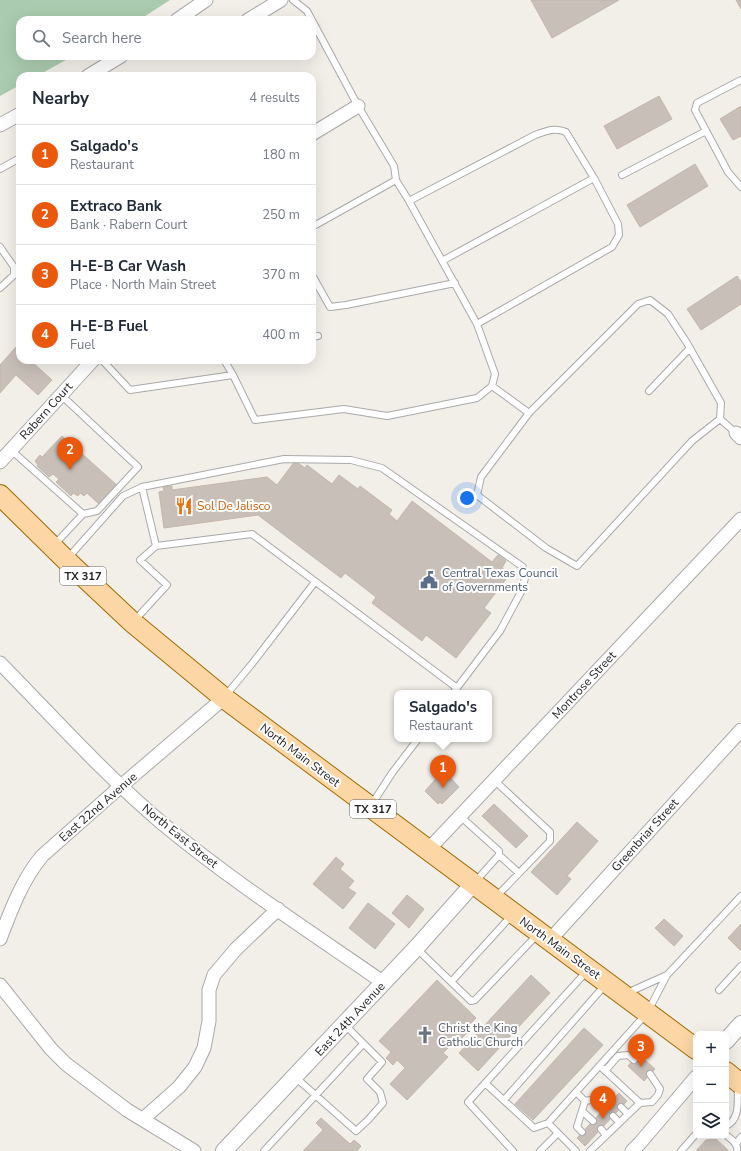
<!DOCTYPE html>
<meta charset="utf-8">
<style>
body{margin:0;font-family:"Nunito Sans",sans-serif;background:#f2f2f3;color:#1f2937}
.controls{position:absolute;right:12px;bottom:12px;display:grid;overflow:hidden;border-radius:8px;box-shadow:0 4px 16px #0002}
.controls button{width:36px;height:36px;display:grid;place-items:center;padding:0;border:0;border-bottom:1px solid #e0e1e3;background:#fff;color:#1f2937;font:20px sans-serif}
.you{position:absolute;left:467px;top:498px;width:14px;height:14px;margin:-10px;border:3px solid #fff;border-radius:50%;background:#1a73e8;box-shadow:0 0 0 6px #1a73e833}
.badge{display:grid;place-items:center;width:26px;height:26px;border-radius:50%;background:#ea580c;color:#fff;font-size:13px;font-weight:700}
.pin{position:absolute;translate:-50% -33px;filter:drop-shadow(0 1px 2px #0008)}
.pin::after{content:'';position:absolute;top:21px;width:14px;height:12px;background:inherit;clip-path:polygon(0 0,100% 0,50% 100%)}
.popup{position:absolute;left:394px;top:690px;width:98px;height:52px;box-sizing:border-box;display:grid;place-content:center;border-radius:8px;background:#fff;filter:drop-shadow(0 1px 3px #0005);font-size:13px;white-space:nowrap;color:#747a83}
.popup b{font-size:15px;color:#1f2937}
.popup::after{content:'';position:absolute;left:50%;top:100%;margin-left:-8px;border:8px solid transparent;border-top-color:#fff}
.list{margin:0;padding:0;list-style:none}
h2{display:flex;justify-content:space-between;align-items:center;height:52px;margin:0;padding:0 16px;font-size:17px}
h2 small{font-size:13px;font-weight:400;color:#747a83}
.list li{display:grid;grid-template-columns:26px 1fr auto;gap:12px;align-items:center;box-sizing:border-box;height:60px;padding:0 16px;border-top:1px solid #e0e1e3}
.list b{display:block;font-size:15px;white-space:nowrap}
.list p{margin:0;font-size:13px;white-space:nowrap;color:#747a83}
.list em{font-size:13px;font-style:normal;color:#747a83}
.icon{flex:none;width:22px;height:22px;fill:none;stroke:currentColor;stroke-width:2;stroke-linecap:round;stroke-linejoin:round}
.map{position:relative;flex:none;width:741px;height:1151px;overflow:hidden}
.search{position:absolute;background:#fff;box-shadow:0 4px 16px #0002;left:16px;top:16px;width:300px;height:44px;display:flex;align-items:center;gap:10px;box-sizing:border-box;padding:0 14px;border-radius:12px;color:#747a83;font-size:15px}
.panel{position:absolute;background:#fff;box-shadow:0 4px 16px #0002;left:16px;top:72px;width:300px;height:292px;border-radius:12px}
.map>svg:first-child{display:block}
</style>
<div class="map">
<svg width="741" height="1151" viewBox="0 0 741 1151">
<rect width="100%" height="100%" fill="#f2efe9"/>
<path fill="#aacbaf" d="M0 0H170L139 20H20V56H73L37 76H20V85L0 96Z"/>
<path fill="#c7bfb8" stroke="#c4b6ab" d="M531 0H619L552 38Z
M736 0H741V9Z
M659 96 672 119 617 149 604 126Z
M741 106V136L733 140 720 119Z
M695 164 708 186 640 227 627 205Z
M737 276 741 282V304L701 330 687 309Z
M16 347 20 351V360H30L52 380 38 395 16 375 0 393V365Z
M62 436 118 486 100 505 87 493 84 496 80 493 78 496 73 493 71 496 56 482 59 479 53 474 49 477 37 466 38 465 35 461 40 455 42 457Z
M295 461 305 468 307 465 332 484 339 475 358 489 360 486 392 510 389 514 397 521 412 501 492 562 498 555 506 561 502 568 510 574 484 608 491 613 456 658 426 635 422 641 372 603 376 597 345 573 341 578 258 515 164 528 159 492 164 491 163 487 172 486V490L267 477 277 485Z
M442 772H445L459 787 442 804 440 802 438 804 425 791Z
M494 804 528 836 516 848 482 816Z
M577 822 598 841 567 876 571 879 557 895 531 872Z
M336 857 344 864 340 869 354 881 348 888 356 893 343 909 313 884Z
M407 895 424 909 409 928 392 913Z
M368 903 395 924 375 949 349 928Z
M664 919 683 936 674 946 655 928Z
M741 924V949L740 950 728 938Z
M531 975 550 993 478 1071 459 1053Z
M437 980 476 1018 468 1026 471 1029 454 1046 452 1044 443 1053 448 1057 407 1100 390 1084 405 1068 397 1060 393 1065 386 1058 391 1052 379 1041Z
M584 1028 603 1045 533 1120 515 1104Z
M638 1054 655 1069 644 1081 628 1066Z
M619 1093 627 1101 585 1146 577 1138Z
M321 1118 350 1144 354 1140 361 1146 357 1151H303L323 1130 316 1123Z
M716 1139 729 1151H696L706 1140Z"/>
<g fill="none" stroke-linecap="round" stroke-linejoin="round">
<g stroke="#a9a9a9" stroke-width="8">
<path id="service" d="M741 80 697 103 695 110 728 172 741 187
M0 169 20 158
M622 175 706 131
M409 201 477 324
M312 227 396 180
M0 247 14 267V275L0 288
M442 261 594 178
M312 275 330 307 346 305 455 283
M312 337 318 336
M102 360 130 390 233 375 255 420 344 409 387 416 477 398 492 386 495 374 477 324 612 247 619 235 618 224 594 178 566 132C555 127 546 131 535 135L409 201 396 180 394 166 358 106 307 11 293 0
M224 360 233 375
M492 386 529 413
M649 391 690 348
M61 395 138 467 97 511 83 514
M720 419 721 403 687 343 668 314 650 300 638 304 529 413 481 477 477 495 546 548 577 566 692 441 720 419 736 433
M11 450 83 514 55 544
M142 487 156 546
M67 559 123 496 142 487 284 459 351 460 382 468 523 567 525 578 522 590 500 631 453 693
M134 621 167 585 140 560 156 546 252 534 457 688
M226 695 251 665 315 582
M494 780 550 832V841L496 897
M372 804 392 773 418 739
M460 816 499 851V855L475 882
M499 855 519 873
M416 948 471 1001 475 1000 538 934
M451 982 512 915
M719 990 741 966
M627 993 667 975
M605 1071 618 1056 628 1055 634 1060
M295 1077 356 1131 368 1120 383 1103 380 1092 367 1079 382 1062 345 1025
M485 1083 534 1128 548 1123 647 1013 667 975 741 896
M576 1092 585 1101 609 1097 612 1100
M594 1099 604 1108
M504 1100 606 984
M640 1103 652 1102 658 1095 660 1089 650 1074
M621 1107 628 1114
M582 1111 593 1121
M613 1116 619 1122
M548 1123 576 1151
M726 1126C741 1119 737 1100 738 1087
M601 1129 606 1135
M582 1132 577 1127 585 1101
M726 1135C731 1139 739 1144 737 1151
M736 1144 741 1137
M264 1151 363 1044
M513 1151 468 1102 587 971
M540 1151 558 1133
M590 1151 640 1103 600 1066
M681 1151 696 1134"/>
</g>
<g stroke="#a9a9a9" stroke-width="15">
<path id="minor" d="M177 20 206 0
M248 20 281 0
M88 76 121 56
M0 125 20 114
M312 134 358 106
M736 433 741 438
M0 462 93 360
M0 663C53 717 105 775 163 824 233 882 309 931 384 983
M427 851 741 519
M0 939C11 910 22 880 42 856L121 786 224 698
M549 941 741 730
M0 985 51 1049 66 1064 127 1110 194 1151
M143 1119 179 1087 195 1067 204 1048 209 1021V990L214 975 236 949 278 909
M632 1151 640 1143 696 1077"/>
</g>
<g stroke="#a9a9a9" stroke-width="18">
<path id="tertiary" d="M726 1041 741 1024
M224 1151 416 948 473 884"/>
</g>
<g stroke="#a06b00" stroke-width="22">
<path id="primary" d="M0 495 66 560 132 622 224 698 696 1049
M726 1072 741 1084"/>
</g>
<use href="#service" stroke="#fff" stroke-width="6"/>
<use href="#minor" stroke="#fff" stroke-width="13"/>
<use href="#tertiary" stroke="#fff" stroke-width="16"/>
<use href="#primary" stroke="#fcd6a4" stroke-width="20"/>
</g>
<defs>
<g id="restaurant-bare" transform="scale(1.38)"><path d="M-5-6h1v4h1v-4h1v4h1v-4h1v5L-1.5 .5V6h-2V.5L-5-1ZM5-6V6H3V1.5H1.5Q1.5-4 5-6Z" fill="#e8710a" stroke="#fff" stroke-width="2.5" paint-order="stroke"/></g>
<g id="civic-bare" transform="scale(1.38)"><path d="M-.6-6.5H3V-4.5H.6V-3L4-1V1h2V6H-6V1h2V-1L-.6-3ZM-1.2 2.5V6h2.4V2.5Z" fill="#5c6f8a" stroke="#fff" stroke-width="2.5" paint-order="stroke"/></g>
<g id="church-bare" transform="scale(1.38)"><path d="M-1.2-6h2.4v3.5h3.3v2.4h-3.3V6h-2.4V-.1h-3.3v-2.4h3.3Z" fill="#6b7280" stroke="#fff" stroke-width="2.5" paint-order="stroke"/></g>
</defs>
<g fill-rule="evenodd">
<use href="#restaurant-bare" x="184" y="506"/>
<use href="#civic-bare" x="429" y="580"/>
<use href="#church-bare" x="425" y="1035"/>
</g>
<g text-anchor="middle" stroke-width="4" stroke-linejoin="round" paint-order="stroke">
<g fill="#fff" stroke="#646464" stroke-width="1">
<rect x="60" y="567" width="46" height="18" rx="3"/>
<rect x="350" y="800" width="46" height="18" rx="3"/>
</g>
<g font-size="11" font-weight="bold" fill="#222">
<text x="83" y="580">TX 317</text>
<text x="373" y="813">TX 317</text>
</g>
<g font-size="12" fill="#222" stroke="#fff">
<text transform="translate(46 411) rotate(-48)" y="4">Rabern Court</text>
<text transform="translate(584 685) rotate(-47)" y="4">Montrose Street</text>
<text transform="translate(300 755) rotate(37)" y="4">North Main Street</text>
<text transform="translate(98 807) rotate(-41)" y="4">East 22nd Avenue</text>
<text transform="translate(645 835) rotate(-48)" y="4">Greenbriar Street</text>
<text transform="translate(180 836) rotate(39)" y="4">North East Street</text>
<text transform="translate(560 948) rotate(36)" y="4">North Main Street</text>
<text transform="translate(350 1019) rotate(-47)" y="4">East 24th Avenue</text>
</g>
<g font-size="12" fill="#c56008" stroke="#fff" text-anchor="start">
<text x="197" y="510">Sol De Jalisco</text>
</g>
<g font-size="12" fill="#4e5e75" stroke="#fff" text-anchor="start">
<text x="442" y="577">Central Texas Council<tspan x="442" dy="14">of Governments</tspan></text>
</g>
<g font-size="12" fill="#5b616d" stroke="#fff" text-anchor="start">
<text x="438" y="1032">Christ the King<tspan x="438" dy="14">Catholic Church</tspan></text>
</g>
</g>
</svg>
<div class="controls">
<button>+</button>
<button>−</button>
<button><svg class="icon" aria-label="layers" viewBox="0 0 24 24"><path d="M12 4l9 5-9 5-9-5zM3 14l9 5 9-5"/></svg></button>
</div>
<div class="you"></div>
<div class="pin badge" style="left:443px;top:788px">1</div>
<div class="popup"><b>Salgado's</b>Restaurant</div>
<div class="pin badge" style="left:70px;top:470px">2</div>
<div class="pin badge" style="left:641px;top:1067px">3</div>
<div class="pin badge" style="left:603px;top:1119px">4</div>
<div class="search"><svg class="icon" aria-label="search" viewBox="0 0 24 24"><circle cx="10" cy="10" r="6"/><path d="M15 15l6 6"/></svg>Search here</div>
<section class="panel">
<h2>Nearby<small>4 results</small></h2>
<ul class="list">
<li><span class="badge">1</span><div><b>Salgado's</b><p>Restaurant</p></div><em>180 m</em></li>
<li><span class="badge">2</span><div><b>Extraco Bank</b><p>Bank · Rabern Court</p></div><em>250 m</em></li>
<li><span class="badge">3</span><div><b>H-E-B Car Wash</b><p>Place · North Main Street</p></div><em>370 m</em></li>
<li><span class="badge">4</span><div><b>H-E-B Fuel</b><p>Fuel</p></div><em>400 m</em></li>
</ul>
</section>
</div>
